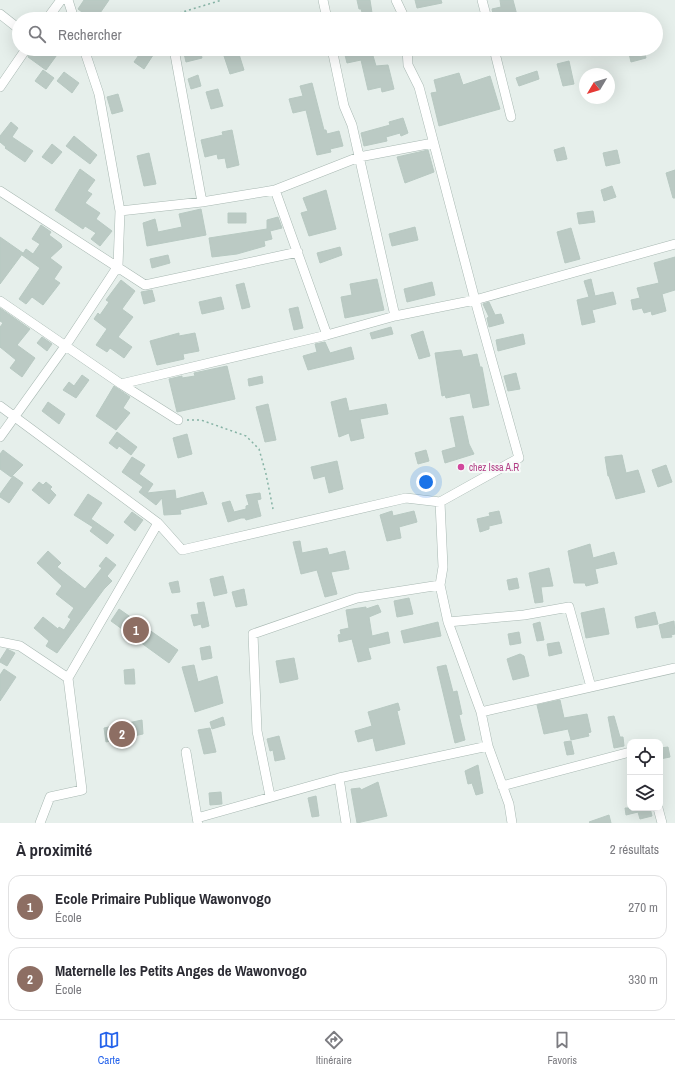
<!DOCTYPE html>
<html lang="fr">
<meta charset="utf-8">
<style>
body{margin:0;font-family:"Archivo Narrow",sans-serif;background:#f7f7f7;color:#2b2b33}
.controls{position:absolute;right:12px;bottom:12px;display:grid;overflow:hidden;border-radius:8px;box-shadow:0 4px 16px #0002}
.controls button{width:36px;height:36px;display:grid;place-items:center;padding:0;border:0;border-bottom:1px solid #e1e1e2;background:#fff;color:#2b2b33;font:20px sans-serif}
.compass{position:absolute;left:579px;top:68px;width:36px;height:36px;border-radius:50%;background:#fff;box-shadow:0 4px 16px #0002;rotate:232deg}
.you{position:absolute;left:426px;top:482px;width:14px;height:14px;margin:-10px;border:3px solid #fff;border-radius:50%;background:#1a73e8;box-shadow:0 0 0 6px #1a73e833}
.badge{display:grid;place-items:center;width:26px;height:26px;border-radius:50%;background:#2563eb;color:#fff;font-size:13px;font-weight:700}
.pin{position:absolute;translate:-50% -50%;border:2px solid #fff;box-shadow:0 1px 4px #0006}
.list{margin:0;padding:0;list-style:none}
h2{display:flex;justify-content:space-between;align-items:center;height:52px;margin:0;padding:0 16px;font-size:17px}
h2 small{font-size:13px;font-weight:400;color:#7c7c81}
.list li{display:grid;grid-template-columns:26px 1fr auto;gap:12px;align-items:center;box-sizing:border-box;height:64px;margin:0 8px 8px;padding:0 8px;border:1px solid #e1e1e2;border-radius:12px}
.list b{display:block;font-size:15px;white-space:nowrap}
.list p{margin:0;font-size:13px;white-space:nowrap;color:#7c7c81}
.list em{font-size:13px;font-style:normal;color:#7c7c81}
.icon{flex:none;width:22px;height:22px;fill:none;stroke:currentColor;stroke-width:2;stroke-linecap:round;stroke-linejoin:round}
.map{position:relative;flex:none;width:675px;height:823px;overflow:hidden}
.search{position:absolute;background:#fff;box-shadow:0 4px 16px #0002;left:12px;right:12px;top:12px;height:44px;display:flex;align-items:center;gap:10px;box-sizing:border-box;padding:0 14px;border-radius:22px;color:#7c7c81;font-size:15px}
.sheet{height:196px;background:#fff}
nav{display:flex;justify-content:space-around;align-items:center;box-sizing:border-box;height:56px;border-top:1px solid #e1e1e2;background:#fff;font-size:11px;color:#7c7c81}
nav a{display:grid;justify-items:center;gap:2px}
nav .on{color:#2563eb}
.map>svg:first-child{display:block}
</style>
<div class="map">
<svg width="675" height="823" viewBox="0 0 675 823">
<rect width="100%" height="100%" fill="#e6efeb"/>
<path fill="#bbcac4" stroke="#b8c9c2" d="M84 0H109L96 19H91L78 9Z
M357 0H370L373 19H364L361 9H359Z
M415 0H441L442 3 417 8Z
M500 0H513L518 19H494L492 9 501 7Z
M32 49H55L59 52 46 70 28 57Z
M143 49H157L144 69 134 62Z
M183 49H200L202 58 186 62Z
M353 49H371L376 66 388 65 394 89 382 92 381 87 368 90 361 60 347 63 344 51Z
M628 49H644L646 58 631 62Z
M238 51 244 70 230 74 224 56Z
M569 61 574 84 563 86 557 64Z
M43 70 54 78 46 89 35 81Z
M537 71 539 79 519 86 516 78Z
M64 72 79 83 72 93 57 81Z
M459 73 463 85 490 76 500 109 439 126 431 93 437 92 434 80Z
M198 75 201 86 191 89 188 79Z
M312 83 324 130H326L327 134 339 131 343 146 330 149 331 152 317 155 306 110 293 113 289 99 303 96 300 86Z
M218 89 223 106 211 109 206 92Z
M118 94 123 111 112 114 107 97Z
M403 118 408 133 401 136 400 133 386 137 387 141 364 146 361 133 390 125 389 122Z
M11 122 18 128 12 137 33 151 25 162 5 148 6 147 0 142V136Z
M232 130 239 165 227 168 225 158 218 159 217 154 205 157 201 140 223 135 222 132Z
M74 136 97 155 90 164 66 146Z
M52 144 62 152 52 164 42 157Z
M564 147 567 159 557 161 554 150Z
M428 150 434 172 405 183 397 157Z
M617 150 620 163 606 166 603 153Z
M149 153 156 184 144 186 137 156Z
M80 169 95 180 87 191 92 194 85 203 100 213 96 219 112 231 100 246 91 239 96 233 85 226 83 229 55 210Z
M675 170V198H673L666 173Z
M612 186 616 197 604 201 601 190Z
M326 190 336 229 309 236 301 213 308 211 303 198Z
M201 209 206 235 147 246 143 223 155 219 158 232 182 227 179 214Z
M593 211 595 222 579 224 577 213Z
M228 213H246V223H228Z
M278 217 282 228 270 231 272 239 264 241 265 246 237 254 212 257 209 238 267 229V220Z
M41 225 51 232 49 235 61 244 62 247 50 258 62 267 54 279 60 283 43 305 32 297 26 304 19 299 40 268 22 255 26 249 33 254 40 244 32 239Z
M415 227 418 240 392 246 389 234Z
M571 228 580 259 565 263 557 232Z
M0 237 23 253 0 284Z
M340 247 342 255 320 263 317 253Z
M168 255 170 263 152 268 150 259Z
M675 257V290L662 294 666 311 652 315 651 311 644 313 642 308 633 310 631 300 640 298 637 288 659 283 654 263Z
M377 279 384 310 345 318 341 297 352 295 350 284Z
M591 279 595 296 613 292 616 304 592 310 595 322 582 325 577 300 589 297 584 281Z
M121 280 135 291 122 309 133 317 118 337 132 347 124 358 110 348 107 352 96 345 107 329 94 319 98 313 100 315 109 302 106 300Z
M432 282 435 295 407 302 404 289Z
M244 283 250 307 242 309 236 285Z
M152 290 155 301 144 304 141 292Z
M221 297 224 309 202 314 199 302Z
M489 302 495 315 501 314 504 323 489 327 487 318 489 317 483 304Z
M298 307 303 328 294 330 289 309Z
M0 308 30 329 17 345 35 358 22 377 10 368 16 360 0 347V327L3 323 0 321Z
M391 327 393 334 372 339 370 333Z
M423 331 430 356 419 359 411 335Z
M179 333V336L195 333 199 351 183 354 184 359 157 365 150 341Z
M523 334 525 344 498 351 496 340Z
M42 337 52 344 47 351 37 343Z
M325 342 330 353 351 347 354 359 308 370 303 356 317 352 315 344Z
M461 350 463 357 477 354 480 367H482L489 405 473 408 470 393 446 398 445 395 442 396 435 353Z
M227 366 235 399 177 412 169 379 182 376V378L195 376 194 373Z
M516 373 520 389 508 391 504 376Z
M82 375 89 380 76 398 63 390 69 382 74 386Z
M262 376 263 383 249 386 248 379Z
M114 386 130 397 123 408 130 413 116 430 96 416Z
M346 398 349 411 386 404 388 414 360 419 364 438 351 441 349 433 339 437 331 402Z
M48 402 65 414 59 424 42 411Z
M268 404 276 440 265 442 256 407Z
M463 416 469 444 474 454 445 463 442 451 456 447 450 418Z
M117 432 137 447 131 455 119 446 117 449 109 443Z
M187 434 192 454 178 458 173 438Z
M3 450 23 465 11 477 0 469V454Z
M426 450 429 461 418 464 415 453Z
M622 455 626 473 638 470 645 492 616 499 609 476H608L605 457Z
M132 457 145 465 139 474 153 484 147 493 175 490 176 499 203 492 207 504 180 510 181 514 164 515 162 498 156 505 139 492 143 487 122 472Z
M337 461 343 489 329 493 325 476 314 479 311 467Z
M666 465 672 482 658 487 652 470Z
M13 476 23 483 9 503 0 497V494Z
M39 482 43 485 46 482 52 487 50 489 56 495 49 504 32 490Z
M260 493 261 499 257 500 261 516 246 520 245 518H241L228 522 222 503 230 501 234 512 246 509V506L249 505 246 495Z
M88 494 102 503 91 519 114 535 107 544 90 531 93 527 74 515Z
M392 511 393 516 414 511 417 522 399 527 401 538 387 541 380 515Z
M499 511 502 523 489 526V529L480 532 477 519 490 516 489 513Z
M132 512 143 520 135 531 124 522Z
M300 541 302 553 327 548 329 555 345 551 349 569 331 572 337 594 325 597 317 570 301 574 293 542Z
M590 544 593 558 614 552 617 564 595 569 598 583 586 586 585 583H574L568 551Z
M48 551 61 563 57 567 85 589 102 568 99 566 106 557 116 565 107 576 112 581 104 589 57 653 46 646 49 641 34 628 43 617 58 629 59 627 64 630 71 619 68 617 74 608 56 594 62 586 37 563Z
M549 568 553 586 541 587 543 602 535 603 529 573Z
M223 576 227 593 214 596 210 579Z
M517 578 519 588 509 590 507 580Z
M178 581 180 592 172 593 169 583Z
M244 589 247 605 236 607 232 592Z
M409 598 413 614 397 617 394 601Z
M204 602 209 626 202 628 201 624 194 626 191 615 199 614 197 603Z
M378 605 381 612 369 617 372 636 388 632 390 643 368 648 371 659 358 662 352 639 339 642 338 635 341 634 340 630 349 628 346 610 366 607V609Z
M604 608 609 634 586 638 581 613Z
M119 609 178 650 169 663 111 621Z
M655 612 658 624 637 628 635 617Z
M674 621 675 634 671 635 672 637 662 638 659 625Z
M438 622 441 636 404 643 401 631Z
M540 622 544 640 537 641 533 624Z
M519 632 521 643 510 645 508 634Z
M559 642 562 653 549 656 547 644Z
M210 646 212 658 202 660 200 648Z
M7 649 15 653 7 666 0 662V660Z
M520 654 524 656 529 676 513 680 507 659Z
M294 658 298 679 280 683 276 661Z
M194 665 198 682 217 676 223 703 195 712 182 667Z
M446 665 453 692 457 691 462 714 459 715 465 740 455 743 437 667Z
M4 669 16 677 0 701V675Z
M134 669 135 684H125L124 670Z
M560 700 564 718 587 714 591 732 588 733 589 736 571 740 568 729 544 734 537 705Z
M398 703 400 710 397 711 405 744 376 751 373 738 358 742 355 731 372 726 368 712Z
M614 716 620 737H623L624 746 614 748 608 717Z
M223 717 225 725 212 729 210 722Z
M142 720 143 734 106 742 104 728Z
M210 728 216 752 204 754 198 730Z
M279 736 285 759 275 761 273 750 270 751 267 739Z
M571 741 574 754 567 755 564 742Z
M668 747 670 757 660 759V748Z
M478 765 483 793 476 795 472 783 468 784 465 771Z
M378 782 387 816 357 823 351 789 360 788 361 790Z
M221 792 222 804 210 805 209 793Z
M316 796 319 816 312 817 308 798Z
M625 808H650L652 816 640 819 638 812 626 815Z
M609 815 611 823H590L589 822Z"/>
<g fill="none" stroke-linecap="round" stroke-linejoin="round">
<g stroke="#a8b8b2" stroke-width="10">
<path id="street" d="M68 0 74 19
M323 0 327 19
M396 0 405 19
M482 0 487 19
M0 14 19 29
M47 19 61 0
M174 49 202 202
M332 49 344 106 352 125 395 316
M494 49 511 117
M0 87 26 49
M275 190 327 335
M0 191 145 285 298 252
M120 211 202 202 275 190 359 157 433 143
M0 301 121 384 178 420
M121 384 327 335 395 316 475 300 419 87 408 65 407 49
M0 406 158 523 182 550 406 498 440 502 519 458 475 300 675 244
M0 437 66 345 118 266 120 211 99 94 84 49
M440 502 443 567 440 585 448 622 481 712 488 746 509 804 512 823
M448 622 524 615 569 607 591 687
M0 642 20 646 68 678 82 790 50 797 40 823
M68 678 158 523
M481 712 675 668
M186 752 198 823
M339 778 346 823
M502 786 630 752
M270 796 257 731 253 634 357 598 440 585
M658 808 662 823
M197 818 339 778 488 746"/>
</g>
<path stroke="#86b3a5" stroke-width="1.5" stroke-dasharray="2 3" stroke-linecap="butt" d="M172 19 176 14 222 0
M187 420H201L246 436 259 449 266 474 273 509"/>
<use href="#street" stroke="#fff" stroke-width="9"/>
</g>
<circle fill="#d1479c" stroke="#f7fbf9" stroke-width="1.5" cx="461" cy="467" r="4"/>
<g text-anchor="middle" stroke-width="4" stroke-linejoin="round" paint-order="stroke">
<g font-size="10" fill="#b23c85" stroke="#f7fbf9" text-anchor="start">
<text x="469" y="471">chez Issa A.R</text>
</g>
</g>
</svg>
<div class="controls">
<button><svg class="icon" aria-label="locate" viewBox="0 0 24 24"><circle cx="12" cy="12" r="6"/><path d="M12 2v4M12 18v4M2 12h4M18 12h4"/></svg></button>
<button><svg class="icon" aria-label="layers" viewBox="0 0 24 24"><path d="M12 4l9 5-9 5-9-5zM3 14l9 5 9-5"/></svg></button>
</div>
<svg class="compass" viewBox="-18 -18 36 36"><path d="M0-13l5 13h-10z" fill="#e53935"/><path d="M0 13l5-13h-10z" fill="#7c7c81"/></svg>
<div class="you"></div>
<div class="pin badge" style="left:136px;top:630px;background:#8d6e63">1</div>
<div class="pin badge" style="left:122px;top:734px;background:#8d6e63">2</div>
<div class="search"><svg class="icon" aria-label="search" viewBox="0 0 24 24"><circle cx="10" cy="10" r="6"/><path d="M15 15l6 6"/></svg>Rechercher</div>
</div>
<section class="sheet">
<h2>À proximité<small>2 résultats</small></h2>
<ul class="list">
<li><span class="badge" style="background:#8d6e63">1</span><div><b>Ecole Primaire Publique Wawonvogo</b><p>École</p></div><em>270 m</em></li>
<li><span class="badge" style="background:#8d6e63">2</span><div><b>Maternelle les Petits Anges de Wawonvogo</b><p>École</p></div><em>330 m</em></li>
</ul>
</section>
<nav>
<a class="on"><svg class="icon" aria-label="map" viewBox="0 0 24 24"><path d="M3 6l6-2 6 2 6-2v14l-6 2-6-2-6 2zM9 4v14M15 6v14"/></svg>Carte</a>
<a><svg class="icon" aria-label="directions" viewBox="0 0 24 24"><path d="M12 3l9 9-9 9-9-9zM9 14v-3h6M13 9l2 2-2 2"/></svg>Itinéraire</a>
<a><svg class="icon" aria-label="saved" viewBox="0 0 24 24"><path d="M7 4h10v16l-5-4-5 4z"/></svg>Favoris</a>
</nav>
